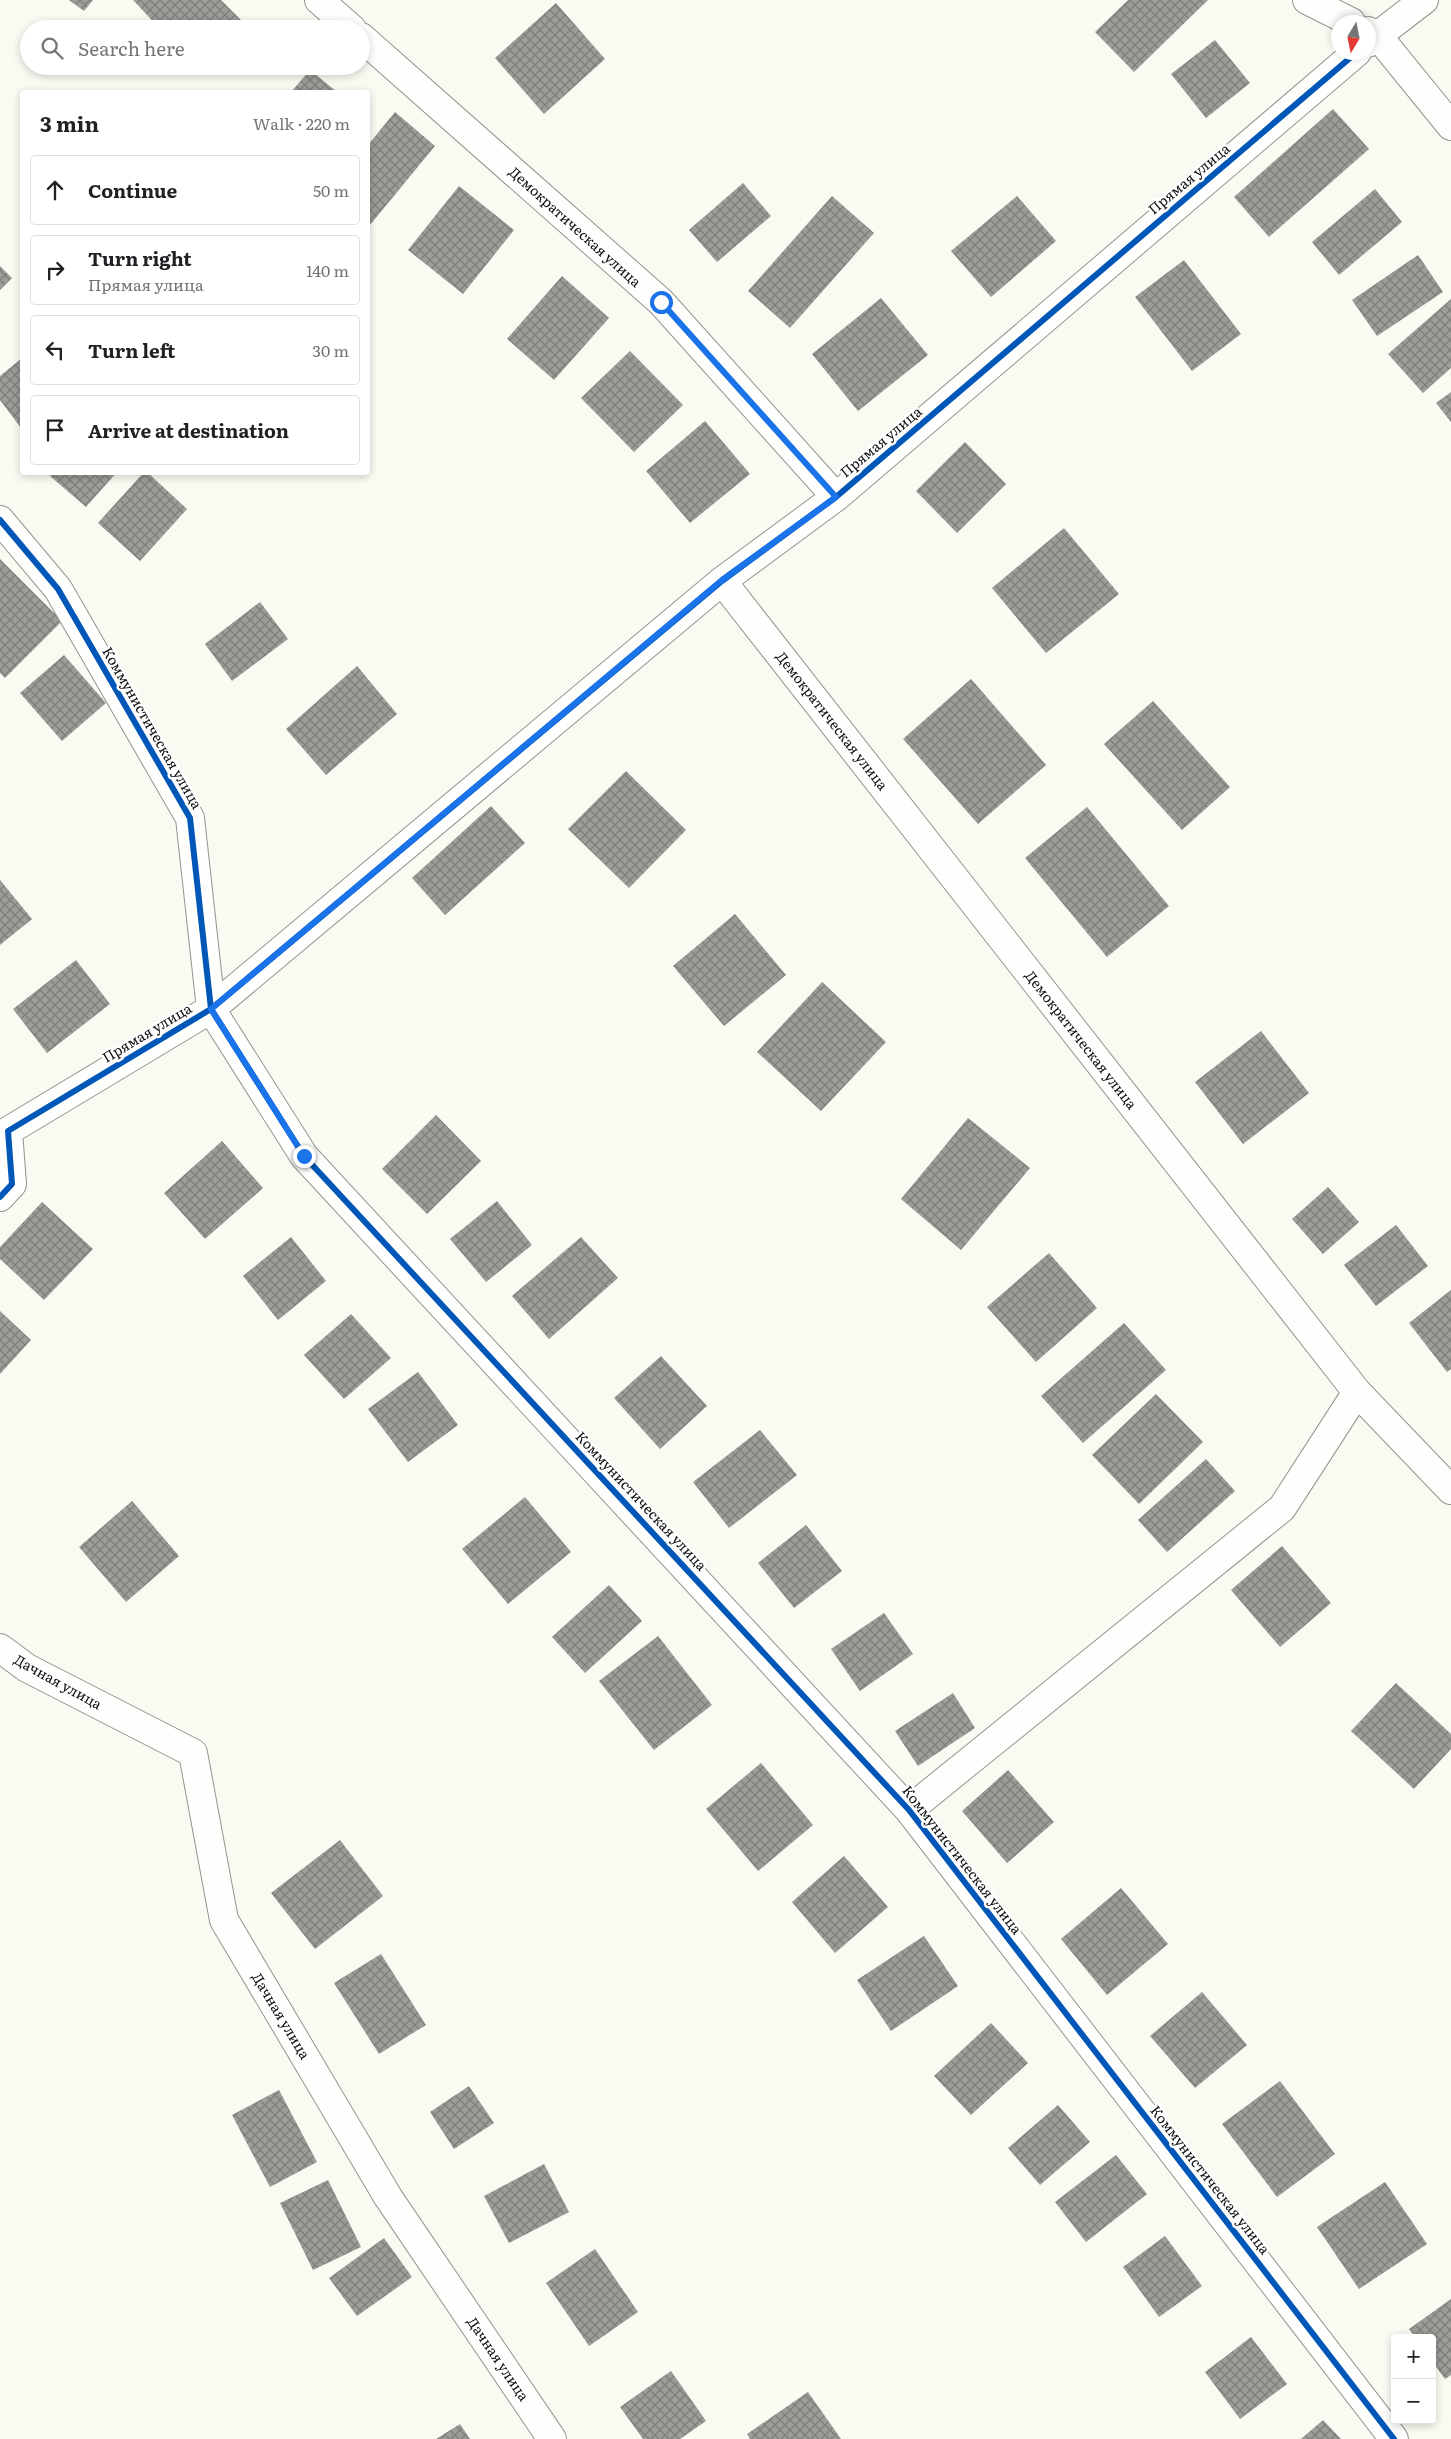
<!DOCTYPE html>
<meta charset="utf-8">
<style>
body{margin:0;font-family:Literata,serif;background:#f2f2f2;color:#202124}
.controls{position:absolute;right:15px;bottom:15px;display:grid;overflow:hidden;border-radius:5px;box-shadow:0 2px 8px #0003}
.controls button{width:45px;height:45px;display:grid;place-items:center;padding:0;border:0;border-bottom:1px solid #e0e0e0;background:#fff;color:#202124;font:25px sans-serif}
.compass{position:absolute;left:1331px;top:15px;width:45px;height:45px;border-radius:50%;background:#fff;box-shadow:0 2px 8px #0003;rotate:190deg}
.stop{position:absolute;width:15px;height:15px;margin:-11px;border:4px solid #1a73e8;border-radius:50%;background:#fff}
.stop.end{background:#1a73e8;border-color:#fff;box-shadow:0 1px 5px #0008}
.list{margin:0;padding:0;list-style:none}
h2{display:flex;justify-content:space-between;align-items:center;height:65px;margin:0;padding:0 20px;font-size:21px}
h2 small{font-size:16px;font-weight:400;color:#757577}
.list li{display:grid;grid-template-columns:32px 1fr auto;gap:15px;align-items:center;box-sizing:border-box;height:70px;margin:0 10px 10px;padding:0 10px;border:1px solid #e0e0e0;border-radius:5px}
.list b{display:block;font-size:19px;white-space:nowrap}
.list p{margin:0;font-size:16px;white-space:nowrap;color:#757577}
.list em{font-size:16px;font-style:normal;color:#757577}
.icon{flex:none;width:28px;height:28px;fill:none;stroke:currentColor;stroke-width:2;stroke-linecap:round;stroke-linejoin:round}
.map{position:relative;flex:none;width:1451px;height:2439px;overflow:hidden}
.search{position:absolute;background:#fff;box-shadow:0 2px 8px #0003;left:20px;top:20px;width:350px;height:55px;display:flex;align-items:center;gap:12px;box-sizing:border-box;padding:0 18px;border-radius:28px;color:#757577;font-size:19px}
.panel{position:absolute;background:#fff;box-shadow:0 2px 8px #0003;left:20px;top:90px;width:350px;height:385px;border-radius:5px}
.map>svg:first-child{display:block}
</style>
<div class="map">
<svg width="1451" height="2439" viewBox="0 0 1451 2439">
<defs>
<pattern id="building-cross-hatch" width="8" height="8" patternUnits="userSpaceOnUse" patternTransform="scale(1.25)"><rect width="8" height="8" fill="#9e9c98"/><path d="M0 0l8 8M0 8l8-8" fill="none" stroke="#7f7e7a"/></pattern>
</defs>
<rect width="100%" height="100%" fill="#faf9f2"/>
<path fill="url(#building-cross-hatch)" d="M69 0H93L84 11Z
M133 0H221L241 20 233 29H160Z
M1128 0H1208L1134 72 1095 32Z
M556 3 605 59 544 114 495 58Z
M1215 40 1250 83 1206 118 1171 74Z
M310 70 337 92H291Z
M1333 109 1369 149 1269 237 1234 197Z
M395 112 435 146 370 225 368 223V145Z
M743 183 771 216 717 262 689 230Z
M459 186 514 230 463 294 408 250Z
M1375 189 1402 222 1339 275 1312 242Z
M832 196 874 233 790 328 748 291Z
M1017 196 1056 241 991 297 951 251Z
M1418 255 1443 292 1377 336 1352 300Z
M1184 260 1241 334 1192 371 1135 297Z
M0 266 12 278 0 290Z
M562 276 609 318 554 380 507 339Z
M881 298 928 355 858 411 812 354Z
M1451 299V368L1423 393 1388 354Z
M630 351 683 405 634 452 581 398Z
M22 358V427L21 428 0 400V376Z
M1451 392V422L1436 403Z
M705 421 750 474 690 523 646 471Z
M965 442 1006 484 957 533 916 491Z
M54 472H117L86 507 50 476Z
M144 472H147L187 509 140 561 98 523Z
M1064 528 1119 594 1046 653 992 588Z
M0 559 62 621 5 678 0 673Z
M260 602 288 639 232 681 205 644Z
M64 655 106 703 62 741 20 693Z
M357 666 397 714 326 775 286 729Z
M971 679 1046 765 978 824 903 739Z
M1153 701 1230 787 1182 830 1104 744Z
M626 771 686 830 629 888 568 829Z
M491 806 525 843 445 915 412 878Z
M1087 807 1169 906 1107 957 1025 858Z
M0 880 32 919 0 945Z
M735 914 786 975 724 1026 673 966Z
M76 960 110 1004 47 1053 13 1009Z
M822 982 886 1042 821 1111 757 1052Z
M1261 1031 1309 1093 1243 1144 1195 1082Z
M436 1115 481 1161 427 1214 382 1169Z
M968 1118 1030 1168 961 1250 901 1199Z
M222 1141 263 1188 205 1239 164 1193Z
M1328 1187 1359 1222 1323 1254 1292 1219Z
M497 1201 532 1245 486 1282 450 1239Z
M42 1202 93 1249 44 1300 0 1259V1247Z
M1396 1225 1428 1266 1376 1306 1344 1265Z
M291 1237 326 1281 278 1320 243 1276Z
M581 1237 618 1278 549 1339 512 1296Z
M1049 1253 1097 1308 1036 1362 987 1307Z
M1451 1290V1369L1447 1372 1409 1323Z
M0 1311 31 1340 0 1374Z
M351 1314 391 1358 344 1399 304 1355Z
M1124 1323 1166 1370 1083 1443 1041 1396Z
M661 1356 707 1406 660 1449 614 1398Z
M418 1372 458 1425 408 1462 368 1409Z
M1156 1394 1203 1442 1139 1504 1092 1455Z
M760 1430 797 1475 729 1528 693 1482Z
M1206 1459 1235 1491 1167 1552 1138 1520Z
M525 1497 571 1552 508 1604 462 1549Z
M132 1501 179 1556 126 1602 79 1547Z
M806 1525 842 1571 794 1608 758 1563Z
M1282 1546 1331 1603 1280 1647 1231 1590Z
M609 1585 642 1621 585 1673 552 1637Z
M884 1613 913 1654 860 1691 831 1649Z
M658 1636 712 1705 654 1750 599 1681Z
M1396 1683 1451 1734V1749L1414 1789 1351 1731Z
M953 1693 975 1728 918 1766 895 1731Z
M761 1763 813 1825 758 1871 706 1809Z
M1008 1770 1054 1822 1007 1863 962 1811Z
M340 1840 383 1896 315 1949 271 1893Z
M844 1856 888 1907 835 1953 792 1902Z
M1121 1888 1168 1944 1107 1995 1061 1939Z
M924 1936 958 1986 891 2031 857 1980Z
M381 1954 426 2025 379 2054 334 1983Z
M1202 1992 1247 2045 1195 2088 1150 2036Z
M991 2023 1028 2063 971 2115 934 2076Z
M1280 2081 1335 2154 1277 2197 1222 2124Z
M469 2086 494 2123 454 2149 430 2112Z
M279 2090 317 2162 270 2187 232 2115Z
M1058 2105 1090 2142 1040 2185 1008 2148Z
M1116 2155 1147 2194 1086 2242 1055 2202Z
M544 2164 569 2212 509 2243 484 2196Z
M328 2180 361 2247 313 2270 280 2203Z
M1385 2182 1427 2244 1359 2289 1317 2227Z
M1165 2236 1202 2286 1159 2317 1123 2267Z
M384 2238 412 2277 357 2316 329 2278Z
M595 2249 638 2312 589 2346 546 2283Z
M1451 2299V2375L1445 2379 1432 2361V2338H1416L1409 2329Z
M1251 2337 1287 2384 1240 2419 1205 2372Z
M671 2371 706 2421 680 2439H643L620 2407Z
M808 2392 841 2439H750L747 2434Z
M1323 2420 1341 2439H1301Z
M460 2424 470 2439H436Z"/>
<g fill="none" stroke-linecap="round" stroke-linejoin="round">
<g stroke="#949491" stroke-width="30">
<path id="minor" d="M319 0 352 29
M1307 0 1351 22
M1368 31 1377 35 1451 126
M361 37 661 302 836 497
M1368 43 1424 0
M0 520 58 589 190 818 211 1009 304 1156 909 1810 1394 2439
M722 581 1357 1392 1451 1490
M0 1197 12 1184 8 1131 211 1009 722 581 836 497 1357 52
M0 1648 27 1668 193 1753 224 1920 388 2197 552 2439
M909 1810 1282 1508 1357 1392"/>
</g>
<use href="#minor" stroke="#fefefd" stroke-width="28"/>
<g stroke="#fff" stroke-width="9">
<path id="cycleway" d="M0 520 58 589 190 818 211 1009 304 1156 909 1810 1394 2439
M0 1197 12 1184 8 1131 211 1009 722 581 836 497 1357 52"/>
</g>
<use href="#cycleway" stroke="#0057b8" stroke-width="6"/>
</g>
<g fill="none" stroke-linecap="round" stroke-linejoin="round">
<path stroke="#1a73e8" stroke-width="6" d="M304 1156 211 1009 722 580 836 497 661 302"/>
</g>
<g text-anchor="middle" stroke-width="5" stroke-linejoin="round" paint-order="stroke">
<g font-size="14" fill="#0e0e0e" stroke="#fff">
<text transform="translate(1189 179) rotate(-40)" y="5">Прямая улица</text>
<text transform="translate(575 227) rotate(42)" y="5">Демократическая улица</text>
<text transform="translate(881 442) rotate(-40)" y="5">Прямая улица</text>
<text transform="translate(832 721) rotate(52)" y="5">Демократическая улица</text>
<text transform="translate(152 728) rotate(60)" y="5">Коммунистическая улица</text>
<text transform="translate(147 1033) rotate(-31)" y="5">Прямая улица</text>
<text transform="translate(1081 1040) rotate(52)" y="5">Демократическая улица</text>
<text transform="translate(641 1501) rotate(47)" y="5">Коммунистическая улица</text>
<text transform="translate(58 1682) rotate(29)" y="5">Дачная улица</text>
<text transform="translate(962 1860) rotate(52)" y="5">Коммунистическая улица</text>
<text transform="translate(281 2016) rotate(59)" y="5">Дачная улица</text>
<text transform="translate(1210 2180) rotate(52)" y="5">Коммунистическая улица</text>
<text transform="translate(498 2359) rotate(56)" y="5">Дачная улица</text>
</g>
</g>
</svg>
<div class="controls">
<button>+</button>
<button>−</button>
</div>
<svg class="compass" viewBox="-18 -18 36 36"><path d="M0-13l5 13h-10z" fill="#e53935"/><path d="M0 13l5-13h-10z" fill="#757577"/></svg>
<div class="stop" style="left:661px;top:302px"></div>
<div class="stop end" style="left:304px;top:1156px"></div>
<div class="search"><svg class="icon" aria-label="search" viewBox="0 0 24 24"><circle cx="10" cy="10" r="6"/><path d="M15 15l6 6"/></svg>Search here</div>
<section class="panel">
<h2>3 min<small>Walk · 220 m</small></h2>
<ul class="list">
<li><svg class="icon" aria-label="ahead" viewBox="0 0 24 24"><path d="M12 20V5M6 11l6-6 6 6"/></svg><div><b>Continue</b></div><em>50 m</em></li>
<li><svg class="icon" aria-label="right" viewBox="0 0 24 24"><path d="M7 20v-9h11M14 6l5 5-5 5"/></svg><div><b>Turn right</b><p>Прямая улица</p></div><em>140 m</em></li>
<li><svg class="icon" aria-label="left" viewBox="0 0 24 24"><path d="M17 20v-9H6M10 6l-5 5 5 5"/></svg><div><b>Turn left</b></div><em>30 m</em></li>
<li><svg class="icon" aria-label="arrive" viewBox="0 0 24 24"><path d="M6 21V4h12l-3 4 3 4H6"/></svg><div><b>Arrive at destination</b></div></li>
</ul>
</section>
</div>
